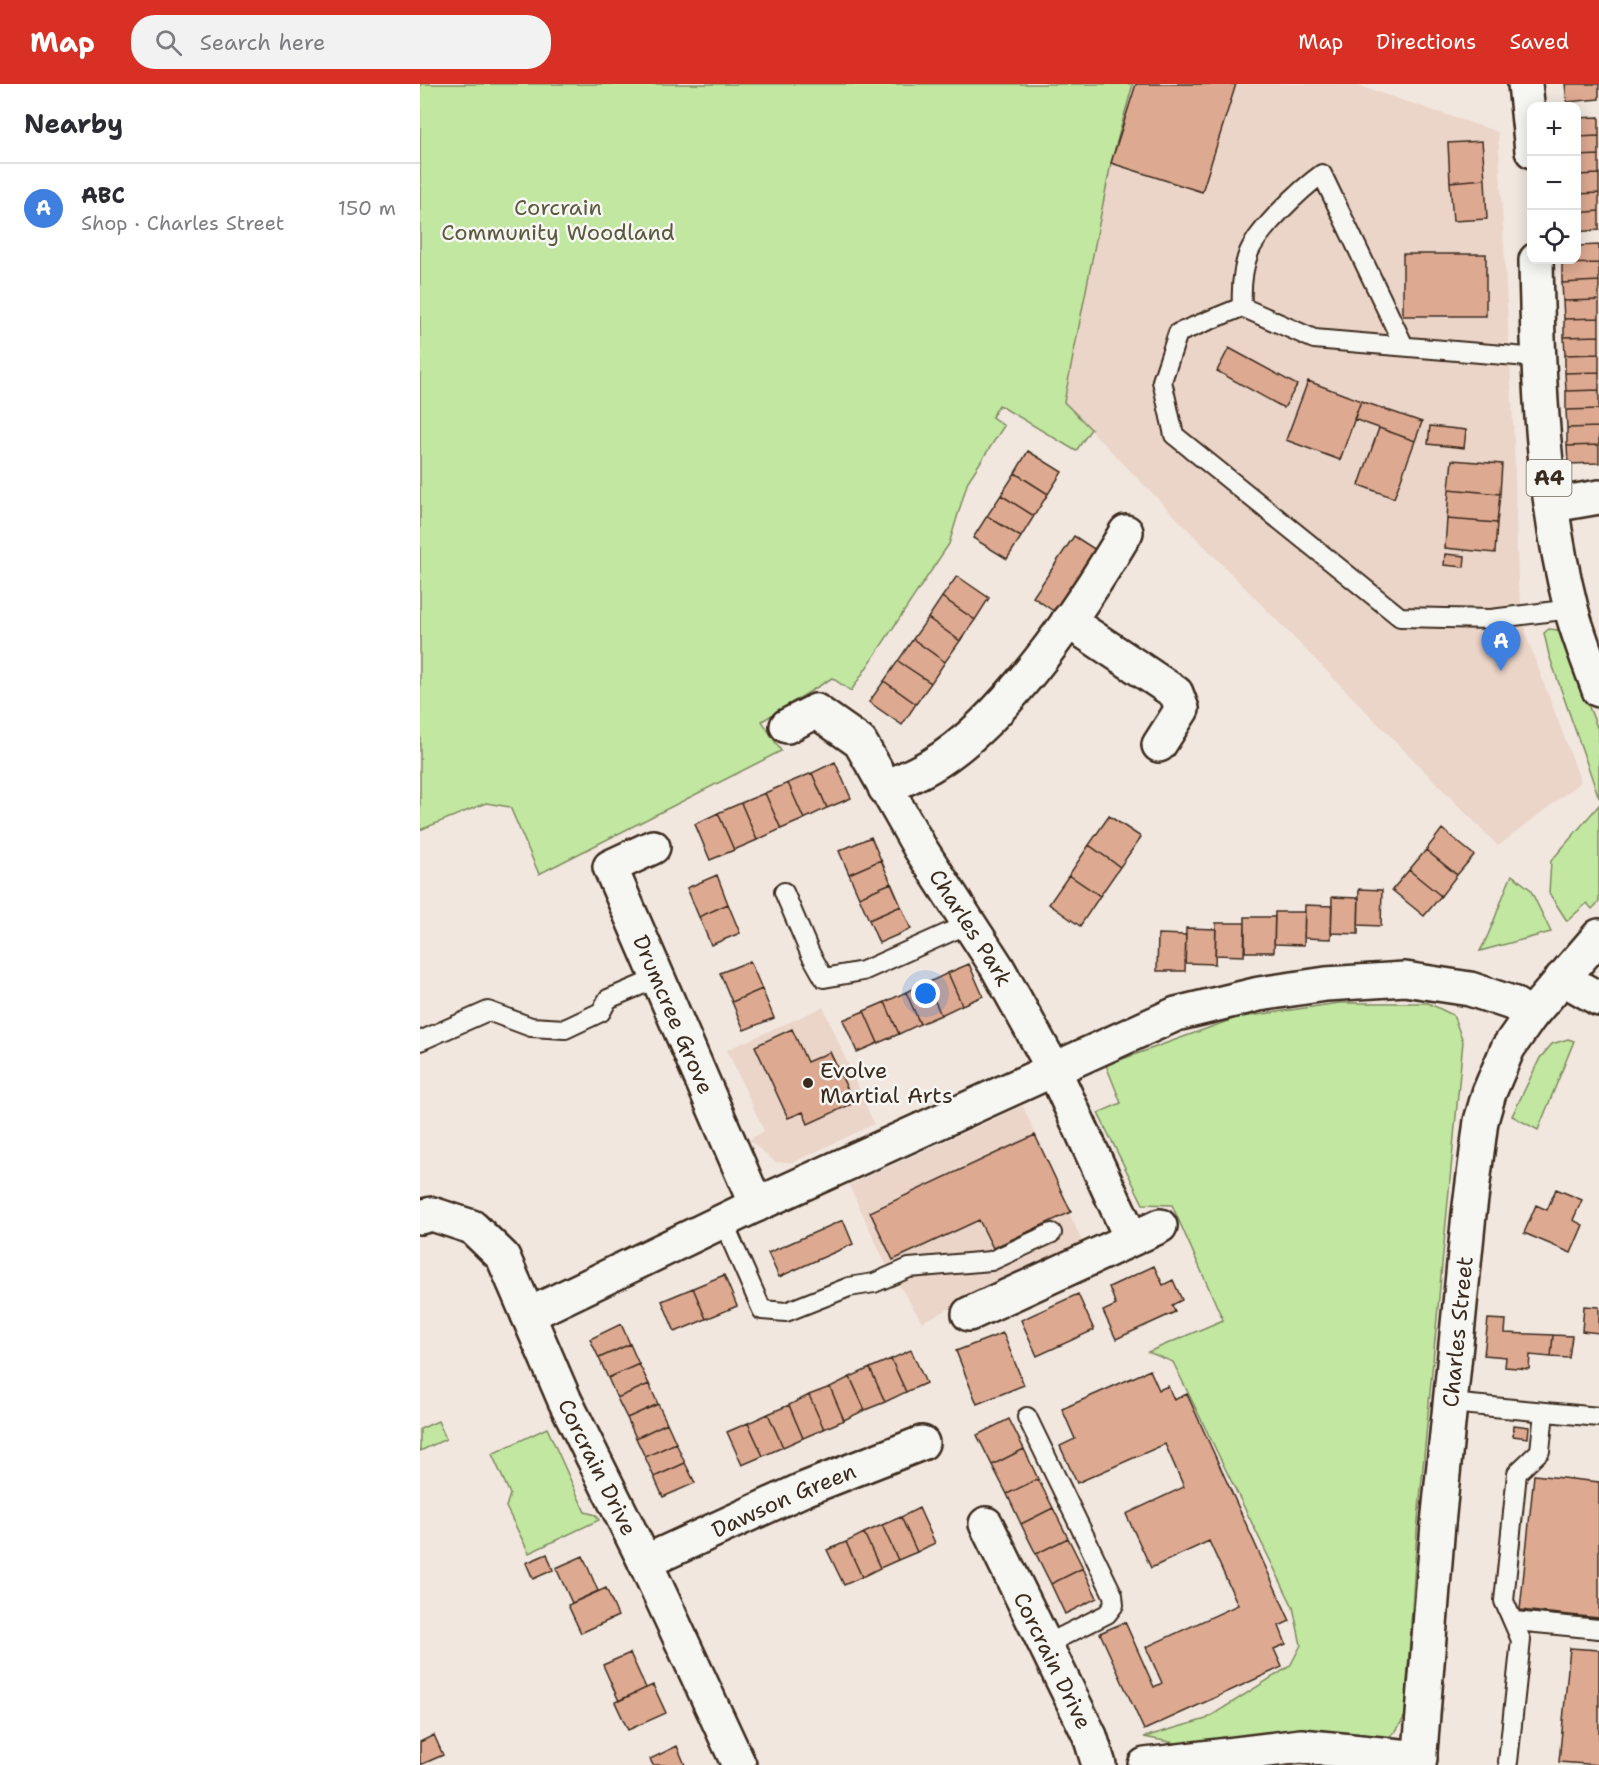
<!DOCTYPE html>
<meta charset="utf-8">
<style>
body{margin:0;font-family:"Shantell Sans",sans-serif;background:#f2f2f3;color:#2b2b33}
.controls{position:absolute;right:18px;top:18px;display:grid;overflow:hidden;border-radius:12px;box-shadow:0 3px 15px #0003}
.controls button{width:54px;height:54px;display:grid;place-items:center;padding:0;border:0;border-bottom:2px solid #e1e1e2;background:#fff;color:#2b2b33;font:30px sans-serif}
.you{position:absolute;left:506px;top:910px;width:21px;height:21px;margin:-15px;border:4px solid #fff;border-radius:50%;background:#1a73e8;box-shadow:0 0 0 9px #1a73e833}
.badge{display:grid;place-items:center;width:39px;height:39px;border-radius:50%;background:#d93025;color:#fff;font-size:20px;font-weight:700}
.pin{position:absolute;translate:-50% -50px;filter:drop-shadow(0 2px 3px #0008)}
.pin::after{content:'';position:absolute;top:32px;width:21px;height:18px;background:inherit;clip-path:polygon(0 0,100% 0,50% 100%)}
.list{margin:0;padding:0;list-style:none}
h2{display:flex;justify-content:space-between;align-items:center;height:78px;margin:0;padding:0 24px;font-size:26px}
h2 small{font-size:20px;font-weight:400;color:#7c7c81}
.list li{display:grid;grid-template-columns:39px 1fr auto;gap:18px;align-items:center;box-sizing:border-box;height:90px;padding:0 24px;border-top:2px solid #e1e1e2}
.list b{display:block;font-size:22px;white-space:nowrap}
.list p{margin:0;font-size:20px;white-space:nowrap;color:#7c7c81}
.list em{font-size:20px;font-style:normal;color:#7c7c81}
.icon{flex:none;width:33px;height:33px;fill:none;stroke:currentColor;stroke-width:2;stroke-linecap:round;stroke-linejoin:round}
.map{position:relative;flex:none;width:1179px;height:1681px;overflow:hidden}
header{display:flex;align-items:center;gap:36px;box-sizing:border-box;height:84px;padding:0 30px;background:#d93025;color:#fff}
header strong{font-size:28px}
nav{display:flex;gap:33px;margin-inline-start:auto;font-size:21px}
.search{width:420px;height:54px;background:#f2f2f3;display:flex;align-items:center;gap:15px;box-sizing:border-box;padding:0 21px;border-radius:24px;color:#7c7c81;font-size:22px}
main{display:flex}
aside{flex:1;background:#fff}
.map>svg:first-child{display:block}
</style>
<header>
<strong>Map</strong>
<div class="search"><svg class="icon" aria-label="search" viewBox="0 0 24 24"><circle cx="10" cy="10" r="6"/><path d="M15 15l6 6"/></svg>Search here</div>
<nav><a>Map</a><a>Directions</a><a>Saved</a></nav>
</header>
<main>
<aside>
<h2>Nearby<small></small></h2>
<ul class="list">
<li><span class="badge" style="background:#3f7fe0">A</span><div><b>ABC</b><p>Shop · Charles Street</p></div><em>150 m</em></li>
</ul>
</aside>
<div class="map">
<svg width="1179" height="1681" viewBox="0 0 1179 1681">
<rect width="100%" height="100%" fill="#f1e7df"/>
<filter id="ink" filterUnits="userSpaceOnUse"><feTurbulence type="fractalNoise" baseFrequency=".0167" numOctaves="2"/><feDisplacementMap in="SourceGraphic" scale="12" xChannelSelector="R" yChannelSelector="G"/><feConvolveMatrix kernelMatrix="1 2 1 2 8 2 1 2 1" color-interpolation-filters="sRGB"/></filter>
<g filter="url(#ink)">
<path fill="#ebd4c8" d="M713 0H933L1078 48 1094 357 1098 502 1108 557 1161 698 1078 762 644 319 691 79Z
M403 923 454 1040 374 1078H355L329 1056 344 1047 307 966Z
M603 1022 663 1160 502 1238 464 1176 429 1101Z"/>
<path fill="#c2e7a1" stroke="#7e8860" stroke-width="1.5" d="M0 0H713L691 79 644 318 671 345 656 367 579 321 572 333 584 342 548 397 529 460 431 607 412 594 342 637 361 667 119 790 90 723 66 719 0 746Z
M1129 545 1138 546 1179 648V714L1129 571 1124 549Z
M1179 721V818L1172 825 1167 819 1147 837 1129 809 1131 777Z
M1092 791 1110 805 1131 848 1060 867C1074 843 1080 816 1092 791Z
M919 919H1008L1033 931 1043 957 997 1447 985 1632 976 1647 963 1658 765 1661 724 1653 786 1635 870 1582 881 1561 873 1523 753 1278 728 1268 803 1236 752 1121 723 1120 678 1029 701 1019 686 981 816 934Z
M1148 955 1154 957 1118 1046 1092 1032 1120 974 1132 960Z
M18 1337 26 1355 0 1367V1345Z
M127 1344 165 1428 176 1431 179 1436 109 1469 86 1423 90 1410 72 1370Z"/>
<path fill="#dda991" stroke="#3b2a1e" stroke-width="1.5" d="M716 0H816L782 108 691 79Z
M1145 0H1179V15L1147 18Z
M1179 33V52L1156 53V34Z
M1179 52V71L1156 72V53Z
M1062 57 1065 95 1030 98 1028 59Z
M1179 71V90L1156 91V72Z
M1179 90V109L1156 110V91Z
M1065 95 1067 135 1033 137 1030 98Z
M1179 109V127L1156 129V110Z
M1179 127V146L1156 148V129Z
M1179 161V179L1142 180V176H1156V162Z
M983 170H1066V232H983Z
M1179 179V197L1142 199V180Z
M1179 197V216L1143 217 1142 199Z
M1179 216V234L1144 235 1143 217Z
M1179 234V252L1144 253V235Z
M1179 252V270L1145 271 1144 253Z
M809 264 877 301 864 324 797 287Z
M1179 270V288L1145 289V271Z
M1179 288V306L1146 307 1145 289Z
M888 297 941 317 920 376 866 356Z
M1179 306V325L1146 326V307Z
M941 317 1002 338 995 357 934 335Z
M1179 325V343L1147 344 1146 326Z
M1010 342 1046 346 1044 364 1008 360Z
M1179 343V361L1147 362V344Z
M959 344 995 357 974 414 939 401Z
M1179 361V379L1148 380 1147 362Z
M608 367 642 388 628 410 595 389Z
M1032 376 1082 380 1080 410 1029 405Z
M595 389 628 410 614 432 581 411Z
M1029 405 1080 410 1077 439 1027 435Z
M581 411 614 432 601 453 567 432Z
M567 432 601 453 587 475 553 454Z
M1027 435 1077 439 1075 469 1025 464Z
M654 452 676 466 635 528 613 513Z
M1025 470 1045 472 1044 483 1024 481Z
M537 492 569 514 555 536 522 513Z
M522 513 555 536 540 557 508 534Z
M508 534 540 557 525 578 493 555Z
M493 555 525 578 511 599 478 577Z
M478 577 511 599 496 620 464 597Z
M464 597 496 620 482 641 449 618Z
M415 678 431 714 407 724 392 689Z
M392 689 407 724 384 735 368 699Z
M368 699 384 735 361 745 345 709Z
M345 709 361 745 337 756 321 719Z
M321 719 337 756 314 766 298 729Z
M298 729 314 766 290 776 275 740Z
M689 732 721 753 700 783 669 761Z
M1022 745 1054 771 1037 791 1006 766Z
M451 753 461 776 429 790 419 767Z
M669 761 700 783 680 812 649 791Z
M1006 766 1037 791 1021 812 989 786Z
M461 776 471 799 439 813 429 790Z
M989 786 1021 812 1004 832 972 806Z
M297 791 308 820 279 833 267 804Z
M649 791 680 812 660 842 629 820Z
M471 799 481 822 449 836 439 813Z
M939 805 962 806 961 842 938 841Z
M912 813 939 814 938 850 911 849Z
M308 820 320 849 291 861 279 833Z
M885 821 912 822 911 855 884 854Z
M481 822 491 845 459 859 449 836Z
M855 828H885L884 861 854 860Z
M825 833H855L854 868H825Z
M796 839H825L824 872 795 871Z
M766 844 796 845 795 880 765 879Z
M738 850 766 851 765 887H737Z
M330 877 342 905 312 918 300 889Z
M549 880 563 912 542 921 528 889Z
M528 889 542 921 521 931 507 899Z
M507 899 521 931 500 940 486 908Z
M342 905 354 934 324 946 312 918Z
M486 908 500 940 479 950 465 918Z
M465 918 479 950 458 959 444 927Z
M444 927 458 959 437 968 423 936Z
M372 945 387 978 410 968 434 1019 388 1040 383 1028 368 1034 335 962Z
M615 1051 651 1128 573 1164 559 1136 473 1176 450 1128Z
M1136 1105 1162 1116 1153 1136 1163 1141 1151 1169 1104 1149 1116 1121 1127 1126Z
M423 1136 433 1160 359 1193 348 1169Z
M734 1182 743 1201 753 1196 762 1216 752 1221 755 1228 696 1255 683 1227 696 1221 689 1203Z
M304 1191 317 1222 286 1235 273 1204Z
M273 1204 286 1235 255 1248 242 1217Z
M658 1210 674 1246 617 1272 601 1236Z
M1164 1222 1179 1223V1249L1162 1247Z
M1068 1235 1086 1236 1085 1249 1133 1251 1131 1273 1110 1271 1109 1285 1085 1283 1086 1273 1064 1271Z
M201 1240 210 1260 179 1274 170 1255Z
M583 1249 604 1301 557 1320 536 1267Z
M1133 1251 1152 1252 1149 1274 1131 1273Z
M210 1260 219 1280 188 1294 179 1274Z
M491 1266 506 1299 486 1308 471 1275Z
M471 1275 486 1308 465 1318 450 1284Z
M219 1280 229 1300 197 1314 188 1294Z
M450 1284 465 1318 445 1326 430 1293Z
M730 1286 739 1306 748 1302 754 1316 767 1310 870 1537 859 1542 866 1560 854 1565 862 1583 724 1646 680 1549 705 1538 734 1603 742 1599 726 1563 818 1521 789 1457 731 1484 706 1430 764 1403 745 1360 657 1399 640 1362 655 1355 642 1325Z
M430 1293 445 1326 424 1336 410 1303Z
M229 1300 238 1320 207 1334 197 1314Z
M410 1303 424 1336 404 1345 389 1311Z
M389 1311 404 1345 383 1354 369 1321Z
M238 1320 247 1339 216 1354 207 1334Z
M369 1321 383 1354 363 1363 348 1330Z
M348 1330 363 1363 343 1372 328 1339Z
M589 1335 604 1365 572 1381 557 1351Z
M247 1339 256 1359 225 1373 216 1354Z
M328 1339 343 1372 322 1381 307 1348Z
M1094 1341 1109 1343 1108 1354 1093 1352Z
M256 1359 265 1379 234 1393 225 1373Z
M604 1365 618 1395 587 1410 572 1381Z
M265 1379 275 1399 243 1413 234 1393Z
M1114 1391 1179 1398V1534L1100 1526Z
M618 1395 633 1424 601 1440 587 1410Z
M499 1424 515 1459 497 1468 481 1433Z
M633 1424 648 1454 616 1470 601 1440Z
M481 1433 497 1468 478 1476 462 1441Z
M462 1441 478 1476 460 1484 444 1449Z
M444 1449 460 1484 442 1493 426 1458Z
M648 1454 663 1484 631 1500 616 1470Z
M426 1458 442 1493 424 1501 407 1466Z
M127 1470 133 1486 113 1495 106 1479Z
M163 1472 178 1507 152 1519 136 1484Z
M663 1484 677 1514 645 1530 631 1500Z
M186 1504 198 1532 161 1549 148 1521Z
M1150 1564 1179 1566V1681L1139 1678Z
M210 1569 226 1604 199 1617 183 1581Z
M233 1601 246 1629 208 1646 195 1618Z
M14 1651 23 1671 0 1681V1658Z
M257 1662 265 1681H233L230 1675Z"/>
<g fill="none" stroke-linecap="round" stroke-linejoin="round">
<g stroke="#3b2a1e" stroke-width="22">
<path id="lane" d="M822 223 758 249 742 297 754 351 980 533 1071 535 1151 525
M984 262 902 90C881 105 839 145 829 168 822 186 821 204 822 223L894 255 1118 274
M364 808 390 869 404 894 443 887 548 840
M0 957 68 927 111 943 145 945 181 928 188 915 238 894
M303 1137 342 1226 366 1228 429 1203 454 1199 489 1184 571 1177 632 1149
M1030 1319 1179 1333
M607 1333 693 1511 694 1521 687 1530 625 1561
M1095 1537 1179 1545
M1088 1678 1101 1556 1084 1517 1097 1389 1120 1367 1124 1328"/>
</g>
<g stroke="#3b2a1e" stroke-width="38">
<g id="street">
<path d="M1133 421 1179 413"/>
<path d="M648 537 756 609 762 625 739 661"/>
<path id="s1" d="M367 642 396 627 440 658 500 764 577 883 634 986 711 1154"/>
<path d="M465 704C480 697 496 690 510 682 585 638 662 522 706 448"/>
<path id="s2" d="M233 763 190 783 336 1121"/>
<path d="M1142 894 1179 915"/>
<path id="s3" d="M0 1133 12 1130 52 1143 83 1173 145 1317 225 1478 319 1681"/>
<path d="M549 1230 740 1142"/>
<path d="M108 1231 336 1121 756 930 839 910 906 900 985 895 1050 905 1092 919 1111 931"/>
<path id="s4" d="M566 1440 670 1652 679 1681"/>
<path id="s5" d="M225 1478 382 1406 502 1359"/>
<path d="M725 1681 881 1662 1000 1674"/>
</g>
</g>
<g stroke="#3b2a1e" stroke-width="38">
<g id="secondary">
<path id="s6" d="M999 1681 1018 1440 1049 1130 1061 1037 1069 1009 1088 964 1111 931 1179 852"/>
</g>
</g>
<g stroke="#3b2a1e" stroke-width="38">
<path id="primary" d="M1105 0 1112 67
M1116 176C1118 292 1122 410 1151 524 1158 552 1170 580 1179 606"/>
</g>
<use href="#lane" stroke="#f6f6f2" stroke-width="18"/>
<use href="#street" stroke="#f6f6f2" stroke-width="33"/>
<use href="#secondary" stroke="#f6f6f2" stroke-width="33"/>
<use href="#primary" stroke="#f6f6f2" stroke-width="33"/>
</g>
</g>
<circle fill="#3b2a1e" stroke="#f6f6f2" stroke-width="2" cx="388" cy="999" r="6"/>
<g text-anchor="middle" stroke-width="5" stroke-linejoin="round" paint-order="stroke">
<rect fill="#f6f6f2" stroke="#73675e" stroke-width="1.5" x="1106.5" y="376" width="45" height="36" rx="4.5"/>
<g font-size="21" font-weight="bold" fill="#3b2a1e">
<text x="1129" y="401">A4</text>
</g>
<g font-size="22" fill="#5d593f" stroke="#f6f6f2">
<text x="138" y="131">Corcrain<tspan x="138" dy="25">Community Woodland</tspan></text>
</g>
<g font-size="22" fill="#3b2a1e" stroke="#f6f6f2">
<text dy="8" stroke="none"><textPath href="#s1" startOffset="303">Charles Park</textPath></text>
<text dy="8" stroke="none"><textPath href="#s2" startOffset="208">Drumcree Grove</textPath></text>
<text dy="8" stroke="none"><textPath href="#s6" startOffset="435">Charles Street</textPath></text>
<text dy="8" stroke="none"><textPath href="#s3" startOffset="328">Corcrain Drive</textPath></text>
<text dy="8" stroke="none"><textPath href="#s5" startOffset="152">Dawson Green</textPath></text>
<text dy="8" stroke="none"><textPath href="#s4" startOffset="152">Corcrain Drive</textPath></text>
</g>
<g font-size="22" fill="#3b2a1e" stroke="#f6f6f2" text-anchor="start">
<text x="400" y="994">Evolve<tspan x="400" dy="25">Martial Arts</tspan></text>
</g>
</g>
</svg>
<div class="controls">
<button>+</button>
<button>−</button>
<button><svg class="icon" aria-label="locate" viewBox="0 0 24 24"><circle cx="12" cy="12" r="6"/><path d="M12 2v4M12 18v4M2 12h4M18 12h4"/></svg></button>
</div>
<div class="you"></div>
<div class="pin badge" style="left:1081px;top:587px;background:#3f7fe0">A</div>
</div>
</main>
